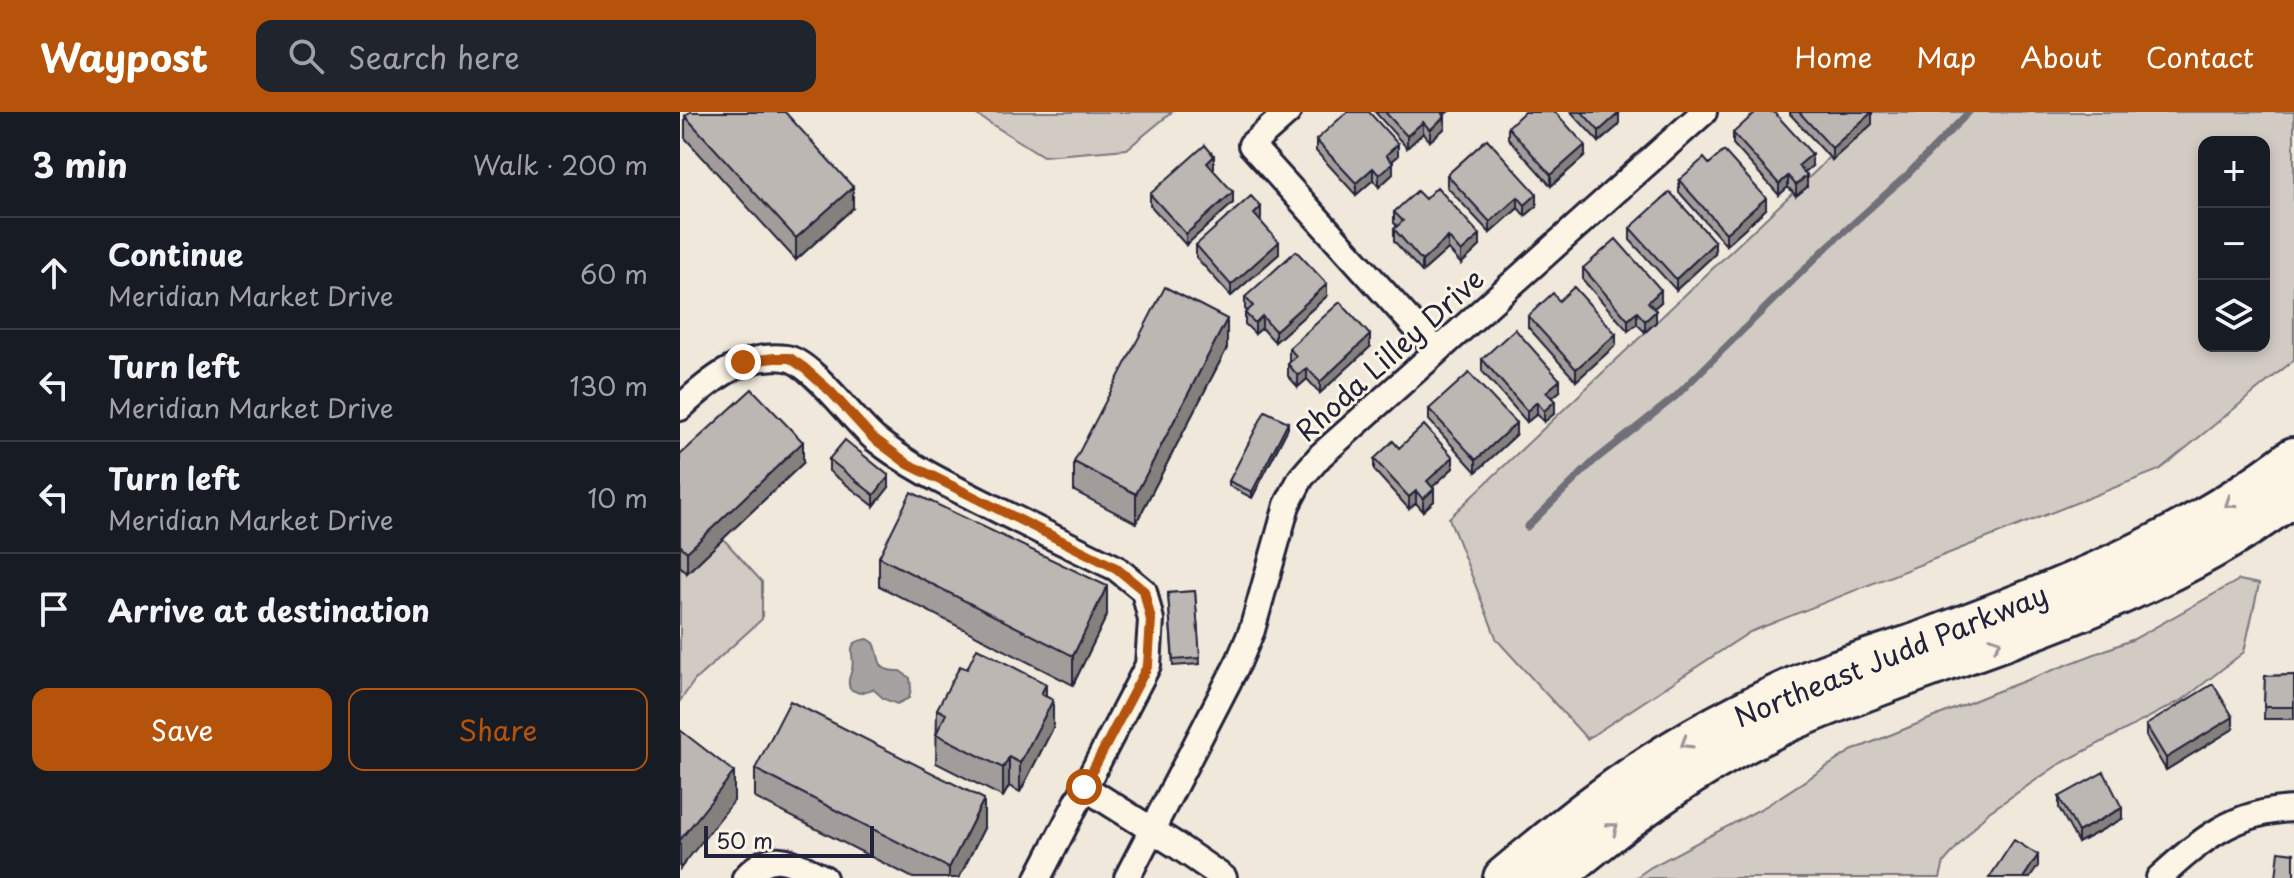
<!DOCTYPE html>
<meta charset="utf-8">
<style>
body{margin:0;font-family:"Playpen Sans",sans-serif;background:#20242c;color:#f1f3f6}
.controls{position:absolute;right:24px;top:24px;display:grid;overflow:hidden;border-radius:16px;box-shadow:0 4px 12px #0003}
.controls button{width:72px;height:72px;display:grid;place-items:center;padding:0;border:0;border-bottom:2px solid #363941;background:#171b24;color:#f1f3f6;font:40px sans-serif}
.scale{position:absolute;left:24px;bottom:20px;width:170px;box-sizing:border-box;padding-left:8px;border:4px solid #22223b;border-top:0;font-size:22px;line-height:28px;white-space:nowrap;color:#22223b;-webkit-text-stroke:6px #fcf5e5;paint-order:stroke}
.stop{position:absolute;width:24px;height:24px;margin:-18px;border:6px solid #b45309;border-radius:50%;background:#fff}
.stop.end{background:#b45309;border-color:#fff;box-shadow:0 2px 8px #0008}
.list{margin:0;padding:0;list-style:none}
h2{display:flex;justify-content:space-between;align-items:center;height:104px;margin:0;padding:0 32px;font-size:34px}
h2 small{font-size:26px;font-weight:400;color:#9ea1a6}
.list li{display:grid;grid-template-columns:52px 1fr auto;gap:24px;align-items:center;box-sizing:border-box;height:112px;padding:0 32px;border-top:2px solid #363941}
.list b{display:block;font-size:30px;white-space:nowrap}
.list p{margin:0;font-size:26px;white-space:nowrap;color:#9ea1a6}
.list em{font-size:26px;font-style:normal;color:#9ea1a6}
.actions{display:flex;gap:16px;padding:24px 32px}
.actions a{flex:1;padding:18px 0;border:2px solid #b45309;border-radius:16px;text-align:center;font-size:28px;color:#b45309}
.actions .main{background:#b45309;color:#fff}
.icon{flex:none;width:44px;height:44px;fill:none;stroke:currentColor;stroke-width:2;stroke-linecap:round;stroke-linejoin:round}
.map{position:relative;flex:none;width:1614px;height:766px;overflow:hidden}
header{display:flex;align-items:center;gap:48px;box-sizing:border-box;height:112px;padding:0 40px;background:#b45309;color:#fff}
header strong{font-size:38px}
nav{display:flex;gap:44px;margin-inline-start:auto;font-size:28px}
.search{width:560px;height:72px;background:#20242c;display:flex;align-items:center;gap:20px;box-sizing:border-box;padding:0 28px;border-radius:16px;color:#9ea1a6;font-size:30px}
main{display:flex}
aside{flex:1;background:#171b24}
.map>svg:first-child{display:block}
</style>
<header>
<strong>Waypost</strong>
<div class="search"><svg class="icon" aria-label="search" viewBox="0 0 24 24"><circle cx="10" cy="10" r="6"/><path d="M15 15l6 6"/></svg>Search here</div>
<nav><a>Home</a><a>Map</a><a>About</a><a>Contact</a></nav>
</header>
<main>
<aside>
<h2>3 min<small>Walk · 200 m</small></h2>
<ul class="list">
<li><svg class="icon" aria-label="ahead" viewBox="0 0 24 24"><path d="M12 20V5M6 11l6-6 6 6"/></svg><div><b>Continue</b><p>Meridian Market Drive</p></div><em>60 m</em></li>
<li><svg class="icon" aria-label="left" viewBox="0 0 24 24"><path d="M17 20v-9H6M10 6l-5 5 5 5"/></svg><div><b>Turn left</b><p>Meridian Market Drive</p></div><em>130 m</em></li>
<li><svg class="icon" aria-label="left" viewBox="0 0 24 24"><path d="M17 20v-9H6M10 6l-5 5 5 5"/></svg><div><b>Turn left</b><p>Meridian Market Drive</p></div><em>10 m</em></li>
<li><svg class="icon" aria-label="arrive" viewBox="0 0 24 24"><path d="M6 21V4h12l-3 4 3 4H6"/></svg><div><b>Arrive at destination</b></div></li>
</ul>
<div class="actions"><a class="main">Save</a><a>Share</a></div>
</aside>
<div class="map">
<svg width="1614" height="766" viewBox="0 0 1614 766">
<rect width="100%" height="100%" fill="#efe8db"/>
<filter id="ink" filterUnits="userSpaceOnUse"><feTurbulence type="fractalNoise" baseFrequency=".0125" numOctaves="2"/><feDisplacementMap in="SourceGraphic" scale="16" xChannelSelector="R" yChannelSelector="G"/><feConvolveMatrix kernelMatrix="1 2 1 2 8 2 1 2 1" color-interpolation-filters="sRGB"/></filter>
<g filter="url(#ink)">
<path fill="#d1cbc3" stroke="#7a767f" stroke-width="2" fill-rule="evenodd" d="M292 0H492L447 37 363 44Z
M1189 0H1614V248L1479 358 1070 520 907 627 817 528 769 406 1139 56ZM1524 30H1584V234H1524Z
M37 420 82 470V507L15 568 0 589V446Z
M1559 468 1579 472 1564 540 1504 587 1378 653 1306 702 1264 750 1260 766H955L971 755 1086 694 1171 639 1313 581 1454 527Z"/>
<path fill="#a6a2a2" stroke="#716f79" stroke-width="2" d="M188 527 194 531C202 547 194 560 220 559L230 566 231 576 229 586 217 592 204 587 193 577 179 581 170 577C167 567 170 566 172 557 176 543 162 530 188 527Z"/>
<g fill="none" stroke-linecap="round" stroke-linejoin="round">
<path stroke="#716f79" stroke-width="7" d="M847 415 914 349 995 285 1148 134 1228 62 1289 0"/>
<g stroke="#22223b" stroke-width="30">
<path id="minor" d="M608 0 571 33 757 239
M0 296C29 269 63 240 106 246 131 249 174 310 195 327 230 355 270 374 310 394 352 415 394 436 436 456L464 479 471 508 468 553 358 766
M404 675 496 733 544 766
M65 766C93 734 112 751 144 766
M447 766 559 549 572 518 607 393 621 366 641 343 668 319 1024 0
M1479 766C1521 728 1554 699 1614 697"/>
</g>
<g stroke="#22223b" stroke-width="46">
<path id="trunk" d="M824 766C853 742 882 717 913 694 973 648 1037 611 1105 580 1147 560 1192 547 1236 532 1369 482 1500 435 1614 346
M873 766C946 705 1021 648 1109 609 1279 535 1464 497 1614 382"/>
</g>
<use href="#minor" stroke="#fcf5e5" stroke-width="24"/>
<use href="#trunk" stroke="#fcf5e5" stroke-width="40"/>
</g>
<path fill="#a29d9a" stroke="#22223b" stroke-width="2" d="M695 0H768L764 3 765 16 750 29 743 21 727 36Z
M891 0H938L939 13 919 30Z
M1110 0H1192V12L1152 48 1110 2Z
M5 4 173 96 116 148 5 26Z
M828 15 905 44 871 74 828 26Z
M1053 21 1132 54 1124 60 1127 75 1116 84 1108 75 1099 83 1053 32Z
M807 27 857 94 845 104 838 96 810 121 767 75V63Z
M636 28 718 44 712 49 713 62 699 75 693 68 676 83 636 39Z
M1029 52 1086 97 1046 133 999 80V68Z
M534 56 533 57 553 91 506 133 470 93V82Z
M745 87 800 134 781 152 768 137 742 160 714 129V117L717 114 714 111V100Z
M581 107 580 108 599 142 551 184 516 145V133Z
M950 116 1035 142 996 178 950 128Z
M903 156 981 190 974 196 976 210 965 220 957 212 948 219 903 168Z
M647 184 595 230 582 216 575 222 565 212V201L567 199 565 197V185Z
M848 204 936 233 896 269 848 215Z
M690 235 640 281 627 267 618 275 608 264V252L611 250 609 248V236Z
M547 236 456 411 394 379V350Z
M802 247 880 279 872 286 875 301 864 310 857 302 847 310 802 259Z
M749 297 836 323 796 360 749 308Z
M608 316 572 386 549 374V369Z
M719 336 773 356 752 375 754 389 743 399 736 391 729 397 694 358V347Z
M0 343 123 351 7 461 0 454Z
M149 347 209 375 194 394 149 359Z
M199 445 427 503 393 573 199 474Z
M515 479 520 552 493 554 488 481Z
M287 557 366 584 373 616 340 680 329 674 323 685 256 651 257 597Z
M1614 563V607H1584L1585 564Z
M1466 613 1553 617 1486 658 1466 624Z
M75 657 304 716 279 766H233L75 686Z
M1379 685 1442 707 1398 731 1379 696Z"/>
<path fill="#84807d" stroke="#22223b" stroke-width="2" d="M1192 0V12L1152 48V36Z
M939 1V13L919 30V19Z
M765 4V16L750 29V18Z
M743 10V21L727 36V24Z
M718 32V44L706 54V43Z
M905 33V44L871 74V63Z
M1132 42V54L1118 66V54Z
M534 44V56L527 62V51Z
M713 51V62L699 75V63Z
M693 56V68L676 83V71Z
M1127 63V75L1116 84V73Z
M1108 64V75L1099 83V72Z
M173 75V96L116 148V126Z
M553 80V91L506 133V122Z
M857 82V94L845 104V93Z
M838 85V96L810 121V110Z
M1086 86V97L1046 133V121Z
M581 95V107L574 114V102Z
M800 123V134L781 152V140Z
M768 125V137L742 160V149Z
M599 130V142L551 184V173Z
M1035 130V142L996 178V167Z
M647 172V184L595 230V219Z
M981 178V190L968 201V190Z
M976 199V210L965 220V209Z
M957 200V212L948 219V208Z
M582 204V216L575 222V211Z
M547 207V236L456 411V382Z
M936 222V233L896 269V257Z
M690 223V235L640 281V270Z
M627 256V267L618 275V264Z
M880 268V279L866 291V280Z
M875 289V301L864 310V299Z
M857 290V302L847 310V299Z
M608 310V316L572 386V380Z
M836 311V323L796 360V348Z
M123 330V351L7 461V440Z
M773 345V356L747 380V369Z
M209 364V375L194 394V383Z
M754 377V389L743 399V387Z
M736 379V391L729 397V385Z
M427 474V503L393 573V544Z
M366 572V600L361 582Z
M373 588V616L340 680V651Z
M1553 605V617L1486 658V646Z
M329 645V674L323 685V656Z
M54 660V689L0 757V728Z
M304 687V716L279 766H269V756Z
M1442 696V707L1398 731V720Z
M1358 743V754L1350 766H1343Z"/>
<path fill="#bcb7b3" stroke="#22223b" stroke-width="2" d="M10 0H105L173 75 116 126 5 4Z
M667 0H689L718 32 706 43 713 51 699 63 693 56 676 71 636 28Z
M705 0H761L765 4 750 18 743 10 727 24Z
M844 0H875L905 33 871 63 828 15Z
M902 0H938L939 1 919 19Z
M1076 0H1094L1132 42 1118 54 1127 63 1116 73 1108 64 1099 72 1053 21Z
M1119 0H1192L1152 36Z
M807 27 857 82 845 93 838 85 810 110 767 63Z
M525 33 534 44 527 51 553 80 506 122 470 82Z
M1044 39 1086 86 1046 121 999 68 1024 46 1029 52Z
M757 75 800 123 781 140 768 125 742 149 714 117 723 109 714 100 737 79 745 87Z
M990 80 1035 130 996 167 950 116Z
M571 84 581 95 574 102 599 130 551 173 516 133Z
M936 127 981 178 968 190 976 199 965 209 957 200 948 208 903 156Z
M616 139 647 172 595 219 582 204 575 211 565 201 573 194 565 185Z
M485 175 547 207 456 382 394 350Z
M894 175 936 222 896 257 848 204 873 181 879 189Z
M660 190 690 223 640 270 627 256 618 264 608 252 616 244 609 236Z
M835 217 880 268 866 280 875 289 864 299 857 290 847 299 802 247Z
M789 261 836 311 796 348 749 297Z
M72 277 123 330 7 440 0 433V343Z
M585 299 608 310 572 380 549 369Z
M744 313 773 345 747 369 754 377 743 387 736 379 729 385 694 347 713 329 719 336Z
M165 328 209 364 194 383 149 347Z
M231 380 427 474 393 544 199 445Z
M515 479 520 546 493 548 488 481Z
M297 536 366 572 361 582 373 588 340 651 329 645 323 656 256 622 266 602 257 597 280 554 287 557Z
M1614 563V595H1584L1585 564Z
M1533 572 1553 605 1486 646 1466 613Z
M110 589 304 687 269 756 75 657Z
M0 618 54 660 0 728Z
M1424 660 1442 696 1398 720 1379 685Z
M1334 728 1358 743 1343 766H1309Z
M1599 739 1614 741V766H1596Z"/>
<defs><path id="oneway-chevron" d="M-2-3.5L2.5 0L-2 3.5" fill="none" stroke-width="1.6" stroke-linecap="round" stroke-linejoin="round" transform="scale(2)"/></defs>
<g stroke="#9a9698">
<use href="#oneway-chevron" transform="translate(1550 391) rotate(147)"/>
<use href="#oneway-chevron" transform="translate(1316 531) rotate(-20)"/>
<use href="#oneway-chevron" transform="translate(1006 631) rotate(148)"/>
<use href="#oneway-chevron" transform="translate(933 716) rotate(-38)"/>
</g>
</g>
<g fill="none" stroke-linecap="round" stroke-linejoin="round" filter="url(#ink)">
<path stroke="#b45309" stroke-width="10" d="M63 250 94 246H110L123 255 151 280 192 325 228 352 436 456 464 479 471 508 468 553 404 675"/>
</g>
<g text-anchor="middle" stroke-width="6" stroke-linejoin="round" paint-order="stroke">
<g font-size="28" fill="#22223b" stroke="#fcf5e5">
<text transform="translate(710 243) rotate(-42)" y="10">Rhoda Lilley Drive</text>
<text transform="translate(1211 544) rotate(-22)" y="10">Northeast Judd Parkway</text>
</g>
</g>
</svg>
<div class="controls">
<button>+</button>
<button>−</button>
<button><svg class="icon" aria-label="layers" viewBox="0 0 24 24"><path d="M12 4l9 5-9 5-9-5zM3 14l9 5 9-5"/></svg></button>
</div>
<div class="scale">50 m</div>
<div class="stop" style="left:404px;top:675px"></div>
<div class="stop end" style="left:63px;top:250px"></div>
</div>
</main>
